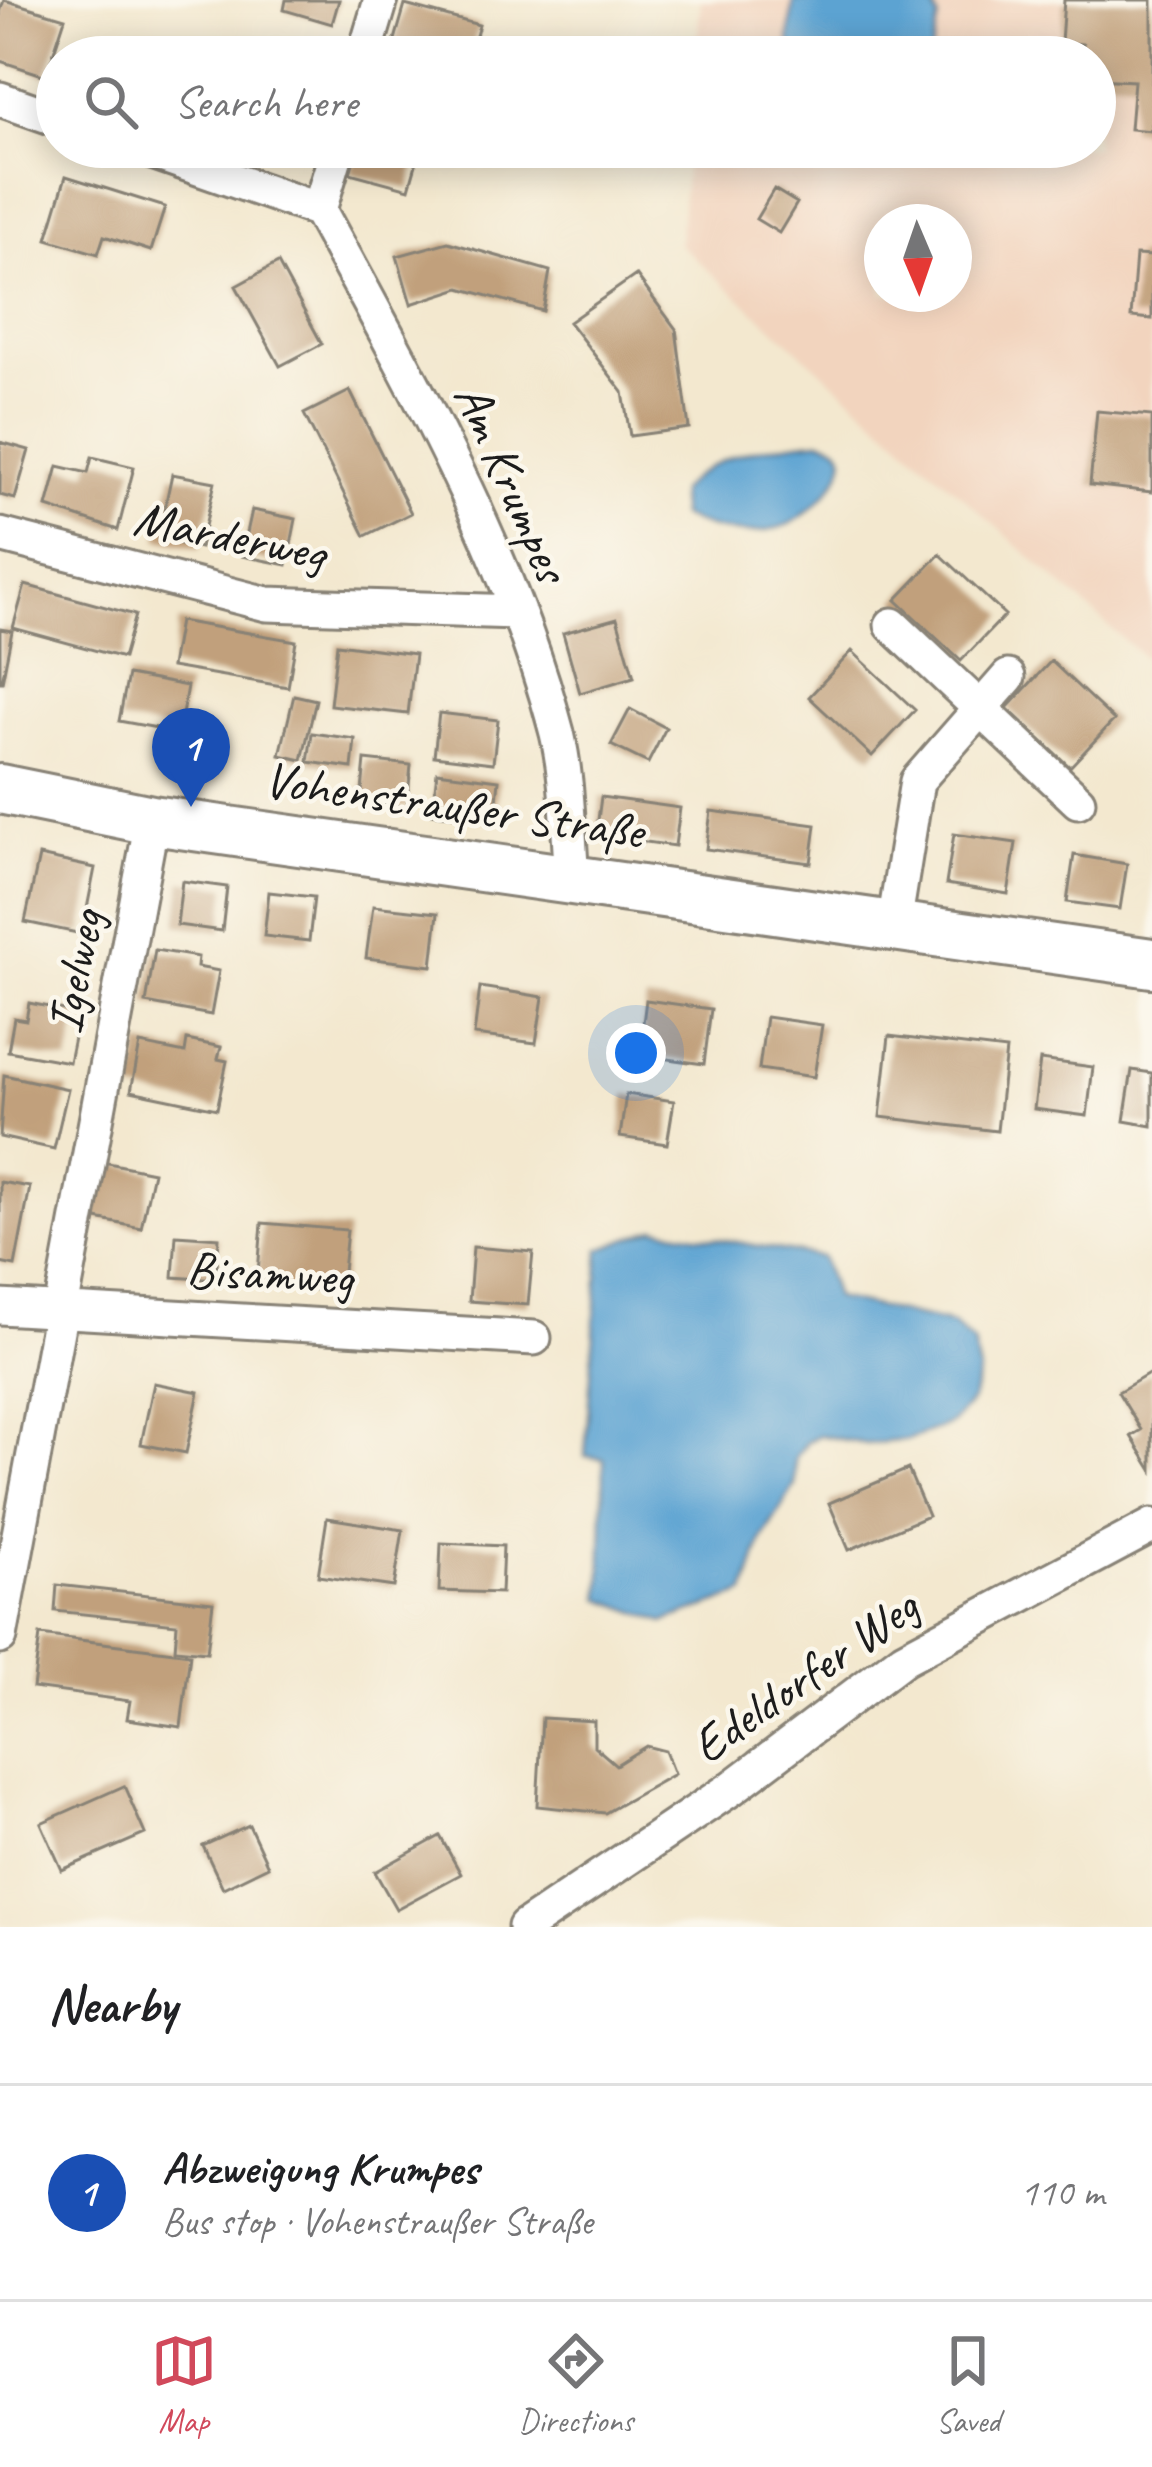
<!DOCTYPE html>
<meta charset="utf-8">
<style>
body{margin:0;font-family:Caveat,sans-serif;background:#f6f6f6;color:#202124}
.compass{position:absolute;left:864px;top:204px;width:108px;height:108px;border-radius:50%;background:#fff;box-shadow:0 6px 30px #0003;rotate:178deg}
.you{position:absolute;left:636px;top:1053px;width:42px;height:42px;margin:-30px;border:9px solid #fff;border-radius:50%;background:#1a73e8;box-shadow:0 0 0 18px #1a73e833}
.badge{display:grid;place-items:center;width:78px;height:78px;border-radius:50%;background:#d1495b;color:#fff;font-size:39px;font-weight:700}
.pin{position:absolute;translate:-50% -99px;filter:drop-shadow(0 3px 6px #0008)}
.pin::after{content:'';position:absolute;top:63px;width:42px;height:36px;background:inherit;clip-path:polygon(0 0,100% 0,50% 100%)}
.list{margin:0;padding:0;list-style:none}
h2{display:flex;justify-content:space-between;align-items:center;height:156px;margin:0;padding:0 48px;font-size:51px}
h2 small{font-size:39px;font-weight:400;color:#757577}
.list li{display:grid;grid-template-columns:78px 1fr auto;gap:36px;align-items:center;box-sizing:border-box;height:216px;padding:0 48px;border-top:3px solid #e0e0e0}
.list b{display:block;font-size:45px;white-space:nowrap}
.list p{margin:0;font-size:39px;white-space:nowrap;color:#757577}
.list em{font-size:39px;font-style:normal;color:#757577}
.icon{flex:none;width:66px;height:66px;fill:none;stroke:currentColor;stroke-width:2;stroke-linecap:round;stroke-linejoin:round}
.map{position:relative;flex:none;width:1152px;height:1927px;overflow:hidden}
.search{position:absolute;background:#fff;box-shadow:0 6px 30px #0003;left:36px;right:36px;top:36px;height:132px;display:flex;align-items:center;gap:30px;box-sizing:border-box;padding:0 42px;border-radius:66px;color:#757577;font-size:45px}
.sheet{height:372px;background:#fff}
nav{display:flex;justify-content:space-around;align-items:center;box-sizing:border-box;height:168px;border-top:3px solid #e0e0e0;background:#fff;font-size:33px;color:#757577}
nav a{display:grid;justify-items:center;gap:6px}
nav .on{color:#d1495b}
.map>svg:first-child{display:block}
</style>
<div class="map">
<svg width="1152" height="1927" viewBox="0 0 1152 1927">
<rect width="100%" height="100%" fill="#fbf7ec"/>
<filter id="ink" filterUnits="userSpaceOnUse"><feTurbulence type="fractalNoise" baseFrequency=".00833" numOctaves="2"/><feDisplacementMap in="SourceGraphic" scale="24" xChannelSelector="R" yChannelSelector="G"/><feConvolveMatrix kernelMatrix="1 2 1 2 8 2 1 2 1" color-interpolation-filters="sRGB"/></filter>
<filter id="wash" filterUnits="userSpaceOnUse"><feTurbulence type="fractalNoise" baseFrequency=".004" numOctaves="4" result="noise"/><feDisplacementMap in="SourceGraphic" scale="48" xChannelSelector="R" yChannelSelector="G"/><feGaussianBlur stdDeviation="2.7" result="paint"/><feColorMatrix in="noise" values="0 0 0 0 0 0 0 0 0 0 0 0 0 0 0 0 0 1.4 0 .05"/><feComposite in="paint" operator="in"/></filter>
<g filter="url(#wash)">
<rect width="100%" height="100%" fill="#f3e8cf"/>
<path fill="#f2d4be" fill-rule="evenodd" d="M701 0H1152V665L679 244 687 147H1095V57H695ZM882 222H954V294H882Z"/>
<path fill="#5ba3d2" stroke="#3c6077" stroke-width="3" d="M793 0H930L939 19 930 57H793L789 39Z
M781 147H851C826 169 802 180 781 147Z
M819 440C879 447 814 513 789 524 754 540 713 532 680 516L679 492C712 452 770 445 819 440Z
M656 1228 822 1257 835 1298 952 1324 973 1343 979 1372 972 1400 951 1424 907 1440 866 1444 820 1435 807 1442 795 1458V1485L762 1539 745 1593 664 1622 601 1599 604 1459 585 1456 600 1249Z"/>
<g id="blocks">
<path fill="#c1a07c" d="M4 0 65 18 46 76 0 61V12Z
M286 0H339L332 24 284 10Z
M1064 0H1152V131L1130 129 1134 81 1095 79V57H1082L1083 44 1061 42Z
M405 5 479 25 470 57H390Z
M96 37 154 56V57H89Z
M358 147H421L409 189 350 173Z
M66 176 165 207 151 251 104 236 98 254 47 239Z
M774 189 797 203 779 233 756 219Z
M448 242 550 271 543 311 460 288 411 304 397 256Z
M1136 255 1152 256V319L1131 317Z
M278 263 322 344 280 366 236 286Z
M636 275 676 329 689 428 630 436 623 392 569 322Z
M350 391 411 513 365 536 304 414Z
M1097 411 1152 416V492L1090 485Z
M0 442 29 450 15 499 0 495Z
M92 457 134 467 118 530 47 507 58 466 88 473Z
M172 474 215 482 200 548 158 539Z
M252 510 296 519 287 565 242 556Z
M940 554 1005 615 961 661 896 600Z
M25 585 135 615 123 658 13 628Z
M617 618 634 677 580 693 563 633Z
M179 621 296 641 288 687 171 667Z
M0 629 12 631 2 682H0Z
M337 644 415 654 408 714 330 705Z
M852 651 915 710 872 756 809 697Z
M1051 661 1114 720 1070 767 1007 708Z
M128 675 187 686 179 732 119 721Z
M294 695 316 700 302 760 280 755Z
M630 709 666 728 648 763 611 745Z
M439 713 498 720 493 763 434 756Z
M312 733 355 739 352 768 308 762Z
M365 760 411 765 407 807 361 802Z
M437 772 499 780 495 821 432 814Z
M601 797 680 808 675 846 596 835Z
M711 811 816 825 811 863 706 849Z
M954 834 1016 843 1008 894 946 884Z
M1074 855 1127 864 1120 909 1067 902Z
M39 856 95 868 82 934 25 922Z
M182 881 227 887 222 931 177 925Z
M269 892 314 897 309 941 264 936Z
M373 906 438 913 432 966 366 958Z
M155 950 198 957 197 967 219 971 211 1015 146 1003Z
M480 987 543 997 536 1043 474 1035Z
M646 1000 711 1009 704 1064 639 1055Z
M29 1003 79 1013 69 1062 8 1051 14 1018 26 1020Z
M766 1017 822 1025 814 1077 759 1069Z
M889 1036 1006 1050 997 1131 880 1117Z
M187 1040 221 1047 218 1059 227 1061 217 1109 131 1091 140 1044 185 1053Z
M1040 1060 1093 1067 1087 1116 1034 1109Z
M1132 1070 1152 1073V1126L1124 1121Z
M4 1075 68 1089 54 1149 0 1137Z
M626 1094 674 1101 667 1144 620 1137Z
M103 1162 153 1172 141 1228 92 1218Z
M0 1182 30 1187 15 1266 0 1263Z
M262 1223 347 1230 341 1292 257 1285Z
M176 1235 219 1238 216 1280 173 1277Z
M473 1247 533 1252 528 1305 469 1301Z
M1152 1372V1470L1131 1436 1141 1430 1118 1392Z
M154 1383 199 1392 186 1453 141 1444Z
M908 1469 928 1516 849 1550 829 1503Z
M327 1518 403 1530 394 1587 318 1576Z
M441 1543 503 1546 501 1593 439 1591Z
M57 1585 213 1602 207 1652 175 1649 177 1624 55 1611Z
M40 1635 190 1654 181 1727 127 1719 130 1701 33 1688Z
M542 1718 594 1721V1746L616 1765 646 1746 665 1751 674 1774 605 1813 537 1806Z
M124 1786 145 1834 62 1870 41 1823Z
M249 1825 268 1866 223 1888 203 1846Z
M440 1836 461 1874 396 1909 375 1872Z"/>
</g>
</g>
<g filter="url(#ink)">
<use href="#blocks" fill-opacity="0" stroke="#888276" stroke-width="3"/>
<g fill="none" stroke-linecap="round" stroke-linejoin="round">
<g stroke="#888276" stroke-width="39">
<path id="minor" d="M364 57 381 0
M0 99 57 119
M138 147 319 210
M338 147 319 210C408 374 510 551 557 733 568 779 568 831 572 878
M0 535 267 604 517 612
M892 625 1078 801
M894 925 917 781 1008 677
M0 1307 534 1338
M0 1637 152 820
M525 1927 732 1788 904 1658 1152 1526"/>
</g>
<g stroke="#888276" stroke-width="54">
<path id="secondary" d="M0 789 152 820 1152 963"/>
</g>
<use href="#minor" stroke="#fff" stroke-width="33"/>
<use href="#secondary" stroke="#fff" stroke-width="48"/>
</g>
</g>
<g text-anchor="middle" stroke-width="9" stroke-linejoin="round" paint-order="stroke">
<g font-size="51" fill="#1c1c1c" stroke="#fbf7ec">
<text transform="translate(513 482) rotate(66)" y="18">Am Krumpes</text>
<text transform="translate(230 534) rotate(11)" y="18">Marderweg</text>
<text transform="translate(454 804) rotate(8)" y="18">Vohenstraußer Straße</text>
<text transform="translate(74 971) rotate(-79)" y="18">Igelweg</text>
<text transform="translate(270 1272) rotate(3)" y="18">Bisamweg</text>
<text transform="translate(804 1675) rotate(-35)" y="18">Edeldorfer Weg</text>
</g>
</g>
</svg>
<svg class="compass" viewBox="-18 -18 36 36"><path d="M0-13l5 13h-10z" fill="#e53935"/><path d="M0 13l5-13h-10z" fill="#757577"/></svg>
<div class="you"></div>
<div class="pin badge" style="left:191px;top:807px;background:#1a4fb4">1</div>
<div class="search"><svg class="icon" aria-label="search" viewBox="0 0 24 24"><circle cx="10" cy="10" r="6"/><path d="M15 15l6 6"/></svg>Search here</div>
</div>
<section class="sheet">
<h2>Nearby<small></small></h2>
<ul class="list">
<li><span class="badge" style="background:#1a4fb4">1</span><div><b>Abzweigung Krumpes</b><p>Bus stop · Vohenstraußer Straße</p></div><em>110 m</em></li>
</ul>
</section>
<nav>
<a class="on"><svg class="icon" aria-label="map" viewBox="0 0 24 24"><path d="M3 6l6-2 6 2 6-2v14l-6 2-6-2-6 2zM9 4v14M15 6v14"/></svg>Map</a>
<a><svg class="icon" aria-label="directions" viewBox="0 0 24 24"><path d="M12 3l9 9-9 9-9-9zM9 14v-3h6M13 9l2 2-2 2"/></svg>Directions</a>
<a><svg class="icon" aria-label="saved" viewBox="0 0 24 24"><path d="M7 4h10v16l-5-4-5 4z"/></svg>Saved</a>
</nav>
